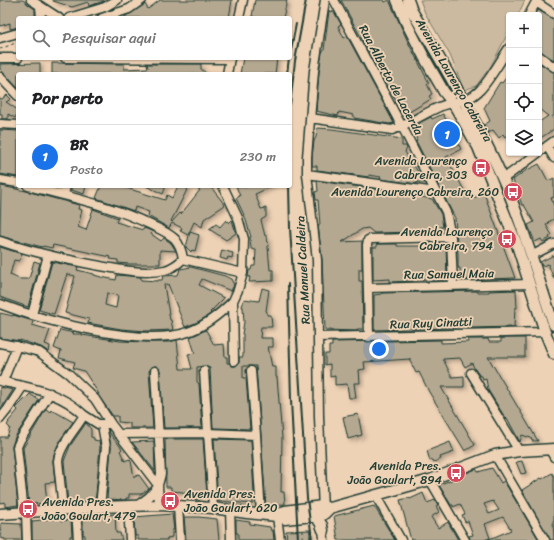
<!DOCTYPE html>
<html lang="pt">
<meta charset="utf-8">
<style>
body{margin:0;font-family:Sriracha,sans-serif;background:#f6f6f6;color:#202124}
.controls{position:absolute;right:12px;top:12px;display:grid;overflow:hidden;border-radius:4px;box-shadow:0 1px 3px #0004}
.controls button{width:36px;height:36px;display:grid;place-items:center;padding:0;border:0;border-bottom:1px solid #e0e0e0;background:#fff;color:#202124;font:20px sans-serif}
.you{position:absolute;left:379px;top:349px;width:14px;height:14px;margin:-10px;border:3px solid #fff;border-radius:50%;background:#1a73e8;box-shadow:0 0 0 6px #1a73e833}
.badge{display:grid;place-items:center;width:26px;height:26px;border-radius:50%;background:#1a73e8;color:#fff;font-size:13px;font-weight:700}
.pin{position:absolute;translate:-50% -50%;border:2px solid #fff;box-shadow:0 1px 4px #0006}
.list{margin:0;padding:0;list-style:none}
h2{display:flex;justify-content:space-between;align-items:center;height:52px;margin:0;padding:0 16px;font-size:17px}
h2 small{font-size:13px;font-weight:400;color:#757577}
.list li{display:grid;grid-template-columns:26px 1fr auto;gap:12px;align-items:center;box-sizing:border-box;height:64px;padding:0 16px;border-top:1px solid #e0e0e0}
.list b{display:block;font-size:15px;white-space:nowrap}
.list p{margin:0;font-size:13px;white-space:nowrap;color:#757577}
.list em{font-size:13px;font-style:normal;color:#757577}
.icon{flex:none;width:22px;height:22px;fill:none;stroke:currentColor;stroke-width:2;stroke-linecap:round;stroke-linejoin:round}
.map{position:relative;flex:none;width:554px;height:540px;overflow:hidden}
.search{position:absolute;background:#fff;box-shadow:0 1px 3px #0004;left:16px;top:16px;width:276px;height:44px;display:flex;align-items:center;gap:10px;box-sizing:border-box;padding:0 14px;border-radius:4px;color:#757577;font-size:15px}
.panel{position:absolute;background:#fff;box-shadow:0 1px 3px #0004;left:16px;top:72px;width:276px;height:116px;border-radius:4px}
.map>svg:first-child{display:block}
</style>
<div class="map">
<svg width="554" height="540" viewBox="0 0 554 540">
<defs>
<filter id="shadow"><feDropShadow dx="2.5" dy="2.5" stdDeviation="2" flood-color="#0004"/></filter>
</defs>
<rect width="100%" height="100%" fill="#eed2b5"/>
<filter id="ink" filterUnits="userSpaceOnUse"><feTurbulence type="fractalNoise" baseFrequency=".025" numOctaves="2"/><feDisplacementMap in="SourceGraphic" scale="8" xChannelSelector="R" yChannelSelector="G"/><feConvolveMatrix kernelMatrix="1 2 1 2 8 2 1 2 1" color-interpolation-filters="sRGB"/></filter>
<g filter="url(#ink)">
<path fill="#ccbaa0" stroke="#767c6a" d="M420 0H525L518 15H509V31L491 66 476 86 464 90 450 55 425 13Z"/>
<path fill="#b4a891" stroke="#1f3d34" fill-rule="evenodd" filter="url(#shadow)" d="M0 0H23L35 9V18H18V27L10 29V23L0 26Z
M53 0H104V1L89 6 88 2 72 7 53 1Z
M160 0H232L229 18 220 16 219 18H123L145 4 148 9Z
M255 0H287L283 18H256L252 16Z
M341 0H384L385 2 389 0 409 44 429 83 427 84 432 94 429 96 431 99 406 114 401 113 394 96 393 97 389 90Z
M538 10 554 19V60L539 51V14L537 12Z
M329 11 334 12 341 24 338 26 344 38 347 36 394 123 389 124 354 118V115L339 112 338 116 316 111 319 72 322 52 324 50Z
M243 58H277L275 74H240Z
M40 63V74H18V88L0 69V64Z
M52 63 124 64V69L148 68 147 64H201V69L207 74H52Z
M539 63 554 72V115L552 117 554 120V129L539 139V122L548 116 539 109Z
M509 74V134L505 137 503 134 499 138 493 130 489 133 484 125 490 121 484 108 500 82 502 83Z
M7 95 11 99 6 102 18 110V113L15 118 8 114V119H2V114H0V98L2 99Z
M443 114 461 149 446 157 469 199 473 196 474 198 484 193 515 278 460 280V268H458V254L455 218 416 141 417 140 413 130 420 127 419 123 431 117 432 119Z
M317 128 332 129 402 139V146H406L407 148 405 152 418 172H419L425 183 417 182V184L380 179 381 177 369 175V177L317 170V166H312V157L314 141 316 137Z
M0 130 18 131V177L0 174Z
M539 164 548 181 554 178V197L551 198 554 206V219L548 222 549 223 546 225 552 235 549 237 550 238 543 242 541 239 535 242 528 225 534 222 524 205H522L513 180 525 171Z
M317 181 390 191 432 199 441 214 443 227H440V231L417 230V232L374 233 368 228 362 229 342 242 362 241V269H359V281H362L363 329H357V331L325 330 322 260 318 225H320L318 200H316L315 192 318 191Z
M1 186 26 191 79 205 78 209 82 210 78 227 86 230 93 209 118 218 116 222 143 230 144 228 152 231 151 234 161 241 164 238 171 243 176 251 160 250V264H129L118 263V260L110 259 111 257 53 245 52 248 43 246 42 247 0 236Z
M71 186H86L84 194 71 190Z
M101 186H120L165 200 167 195 172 198 178 186H189L171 221 172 222 180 213 181 214 200 190 194 186H210L225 205 204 219 202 227 194 222 188 235 180 231 182 228 172 223 169 228 148 216 149 212 135 207 134 211 96 198Z
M146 186H166L163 194Z
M236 186H273L255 194 261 209 266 208V217L261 220 265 236H267L270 270H273V281L249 282 250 277H248L249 270H251L252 266H255L256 250 251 249 250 237H251L245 217 236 198 240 196Z
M226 220 229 223 232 220 236 233 226 240 209 229 216 224 220 227Z
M190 232 199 235 195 251 192 250 191 252 186 247Z
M426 243H444L446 244 447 279H444V281H425V279H413V281L390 282V279L373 280V247H377V244H397V246H426Z
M0 247 22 254 19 261 14 260 10 275 20 279H29L34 261 40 263 28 307 0 297Z
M222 250 233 253 232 258 228 257 227 260 220 258Z
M554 255V279L548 264 542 266 540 262Z
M52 262 78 267 77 270 94 274V275L101 277 116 280 117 275 141 277V280L158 281V280H162L163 276 178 275 180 269 191 267 225 276 231 279 234 285 231 291 202 279 199 285 224 298 210 312 211 313 209 315 198 322 185 327 168 284 164 285 170 320H171L173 330 146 331 121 329 93 324 88 323 89 319 65 313 75 276 67 274 54 314 39 310ZM107 293 118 295 116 308 105 305Z
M262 288 269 290 266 311 267 312V315H271L272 327H261L260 338H273V347H268L272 367H276V377H277L282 438 281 492H284L285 504 270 505 271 507H266L256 366H243V378H246L250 429 213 428 210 368 204 366 197 367V382L199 384 202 428H164L160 371 159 368 155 366 152 367 149 371 153 428H130V423L118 422V416H113L97 394H99L84 371 73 368 75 362 59 358 61 351 54 348 60 330 74 333 73 334H82V335L120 341 146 342H169L177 340 180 369H192L188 354 195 353 190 337 206 330 214 345 224 344 225 357H227V363H229L232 366H236L239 363V357H243V334H242L244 322 243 307H242L244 299 259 301Z
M516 290 517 308H515L514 327 471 328V325L455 326V328L374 330V295L382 294V293L477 291V292H489V291Z
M0 313 13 316V315L33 321 32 325 50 330 45 344 50 346 49 352 41 347 20 340V341L0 338Z
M501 338H525V357H488L538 441H532L531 438 522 435 520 442 507 418 506 419 488 390 486 379 483 380 482 376H480L474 368 472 363 465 367 460 358 443 359 452 377 464 376V387H441L475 445 465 451 429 392 419 372 416 373 410 361V359L364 362 365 369 359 370 360 383H354L356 398H349L347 384 335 385V376L330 377V364L325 365V354H329V346H332V342L441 340V343L468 342V339H488L489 342H501Z
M0 387 13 390 0 410Z
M30 394 39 400 15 437 12 447 18 505 5 507V502L0 503V437H7L10 428 7 425 9 422H8L18 410 16 408Z
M46 409 50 412 51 410 54 412V411L73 422 60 440 54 454 53 461 55 482 45 483 47 503 29 504 23 448Z
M358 414 362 435 348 439 343 417Z
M86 423 91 429V437L94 438V440L99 441 100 447 96 495 95 499 92 500V501L68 503 64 461 70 446Z
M108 430 113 438 120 446 122 449 120 451 125 461 129 459 131 461 134 477 139 475 149 489 141 494H129V498H126V500L107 499 111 447Z
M169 439H203L207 495H200V500L184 498 185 493H183V492L171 491V487H166L165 440Z
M214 439 251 440 254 494 252 495 253 504 218 501Z
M154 441 155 471 132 442Z
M450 442 454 452 440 457 441 459 434 462 433 460 430 461 427 451Z
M522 461 526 473 521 474 516 462Z
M492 468 501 483 504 481 539 540H487L511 530 503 517 485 524 490 538 484 540H470L469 536 473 535 468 521 465 522 462 515 465 514 460 504 453 507V505H451L439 485 448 481V482L459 476 476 469 478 472ZM493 501 499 510 489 514 484 504Z
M552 473 554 476V520L553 521 554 540H550L522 490 541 478 542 479Z
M423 493 427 503 435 500 438 505 436 506 439 512 431 517 438 528 448 522 458 540H411L400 500 409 498 410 499Z
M374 506 395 540H338L334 516Z
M115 514 116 533H120L122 540H85V535H83V520L95 519 94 516Z
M172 514 174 530H172V537L167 538V540H138V536H135L134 517Z
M199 517 217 519 219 540H186L184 517Z
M61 518V521L71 520 72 536H70V540H32V521Z
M236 520 250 522V524L270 527 271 531H273L274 540H238V533H236Z
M1 523 21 524 22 540H5V539L0 538Z
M310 530V540H287L286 531Z"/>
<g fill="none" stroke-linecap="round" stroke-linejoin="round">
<g stroke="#1f3d34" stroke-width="11">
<path id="minor" d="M31 0 59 18
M334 0 407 136 446 212 451 237 453 285
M536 2 554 14
M40 6 41 18
M529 15 537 0
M69 18 105 7 117 0
M102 18 129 9 142 0
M239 18 243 0
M0 38 18 33
M539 56 554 67
M0 58H18
M65 58 230 59
M227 74 230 58
M0 77 18 96
M310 118 392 130C409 124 423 114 439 107 453 101 467 103 479 91 490 80 500 61 509 48
M0 124 18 125
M547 146 554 158
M539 152 554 141
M307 174 436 192
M503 179 538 153
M0 180 18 183
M28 186C69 197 113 206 151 225 159 229 169 233 175 239 180 245 182 251 183 259
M223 186 238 218 244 239 243 273 238 290 233 301 234 361
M64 195 66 186
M0 241C31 252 63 259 95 265 117 269 143 275 165 270 172 268 178 264 183 259L243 273
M531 256 554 244
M368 288 530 284
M0 304C44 321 143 348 188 332 205 326 220 314 233 301
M32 315 48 255
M318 337 545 332
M369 337 367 245 368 240 371 239 451 237
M0 343 20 347 39 352 69 374 95 399 111 424 158 485
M155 371 161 474 158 485 159 505
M204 371 213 508
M251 371 256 435 261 514
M471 373 519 451
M0 381C31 388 61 392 84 415
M3 381 17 346
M0 419 8 409 23 386
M118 434 208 433 256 435
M550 450 554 457
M495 455 545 540
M430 480 465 540
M376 496 401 540
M138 505 149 497 158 487
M178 505 180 540
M128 506 130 540
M100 507 106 447 102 425
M76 509 78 540
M63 510 58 461C60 445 76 429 84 415L98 424H111
M230 510 231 540
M323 511 319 417 317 260 307 174V157L314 71 325 0
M24 513 17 447 20 440 50 393
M26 513 27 540
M277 516 280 540
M323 525 324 540"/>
</g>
<g stroke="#1f3d34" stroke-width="13">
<path id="major" d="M397 0 406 22 424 57 444 92 453 103 478 147 516 242 545 332 554 354
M408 0 412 11C444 66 477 121 503 179 524 226 537 276 554 325
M0 514 100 507 159 505 213 508 247 513 277 516 285 519 323 515 330 508
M277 516 285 511 322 506 330 508 430 480 495 455 519 451 554 449
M314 516 320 522 323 530"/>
</g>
<path stroke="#1f3d34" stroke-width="1" stroke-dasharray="3 3" stroke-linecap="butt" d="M0 49 18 42
M303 530V540
M310 530V540"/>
<use href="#minor" stroke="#eed2b5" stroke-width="8"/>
<use href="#major" stroke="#eed2b5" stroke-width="10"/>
<path stroke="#1f3d34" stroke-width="2" d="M290 55 296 24
M287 74 289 58
M290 104 295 61 306 0
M289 186 290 228 307 498 312 540
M288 284 291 400 298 540"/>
</g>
</g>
<defs>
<g id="bus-disc" transform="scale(1)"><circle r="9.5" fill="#d1495b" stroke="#eed2b5"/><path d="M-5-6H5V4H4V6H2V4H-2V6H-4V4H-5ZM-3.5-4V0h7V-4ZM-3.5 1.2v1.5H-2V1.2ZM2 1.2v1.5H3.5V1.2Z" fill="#fff"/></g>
</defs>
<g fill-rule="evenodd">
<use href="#bus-disc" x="481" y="168"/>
<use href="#bus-disc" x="513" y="192"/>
<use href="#bus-disc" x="507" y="239"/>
<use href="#bus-disc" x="456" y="473"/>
<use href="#bus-disc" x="170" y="501"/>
<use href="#bus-disc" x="28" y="509"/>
</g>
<g text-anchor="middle" stroke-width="3.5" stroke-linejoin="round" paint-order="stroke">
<g font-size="12" fill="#1f3d34" stroke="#eed2b5">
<text transform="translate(391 80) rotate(62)" y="4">Rua Alberto de Lacerda</text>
<text transform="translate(454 80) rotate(60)" y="4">Avenida Lourenço Cabreira</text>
<text transform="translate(303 270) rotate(-93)" y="4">Rua Manuel Caldeira</text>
<text transform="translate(449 274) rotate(-1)" y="4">Rua Samuel Maia</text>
<text transform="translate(431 323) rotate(-2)" y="4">Rua Ruy Cinatti</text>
</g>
<g font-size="12" fill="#1f3d34" stroke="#eed2b5" text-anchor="end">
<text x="467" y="165">Avenida Lourenço<tspan x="467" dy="14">Cabreira, 303</tspan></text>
<text x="499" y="196">Avenida Lourenço Cabreira, 260</text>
<text x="493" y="236">Avenida Lourenço<tspan x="493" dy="14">Cabreira, 794</tspan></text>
<text x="442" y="470">Avenida Pres.<tspan x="442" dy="14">João Goulart, 894</tspan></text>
<text x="184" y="498" text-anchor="start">Avenida Pres.<tspan x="184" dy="14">João Goulart, 620</tspan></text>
<text x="42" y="506" text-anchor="start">Avenida Pres.<tspan x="42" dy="14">João Goulart, 479</tspan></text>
</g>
</g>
</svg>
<div class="controls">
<button>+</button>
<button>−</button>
<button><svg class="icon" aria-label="locate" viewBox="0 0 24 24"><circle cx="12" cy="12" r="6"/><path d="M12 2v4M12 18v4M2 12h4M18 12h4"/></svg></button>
<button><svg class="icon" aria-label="layers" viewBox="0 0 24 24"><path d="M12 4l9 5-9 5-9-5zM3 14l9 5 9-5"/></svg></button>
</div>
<div class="you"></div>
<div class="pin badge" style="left:447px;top:134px">1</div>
<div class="search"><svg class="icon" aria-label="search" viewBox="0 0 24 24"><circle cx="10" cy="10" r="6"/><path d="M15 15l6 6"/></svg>Pesquisar aqui</div>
<section class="panel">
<h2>Por perto<small></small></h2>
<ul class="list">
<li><span class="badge">1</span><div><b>BR</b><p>Posto</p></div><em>230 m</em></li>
</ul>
</section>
</div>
